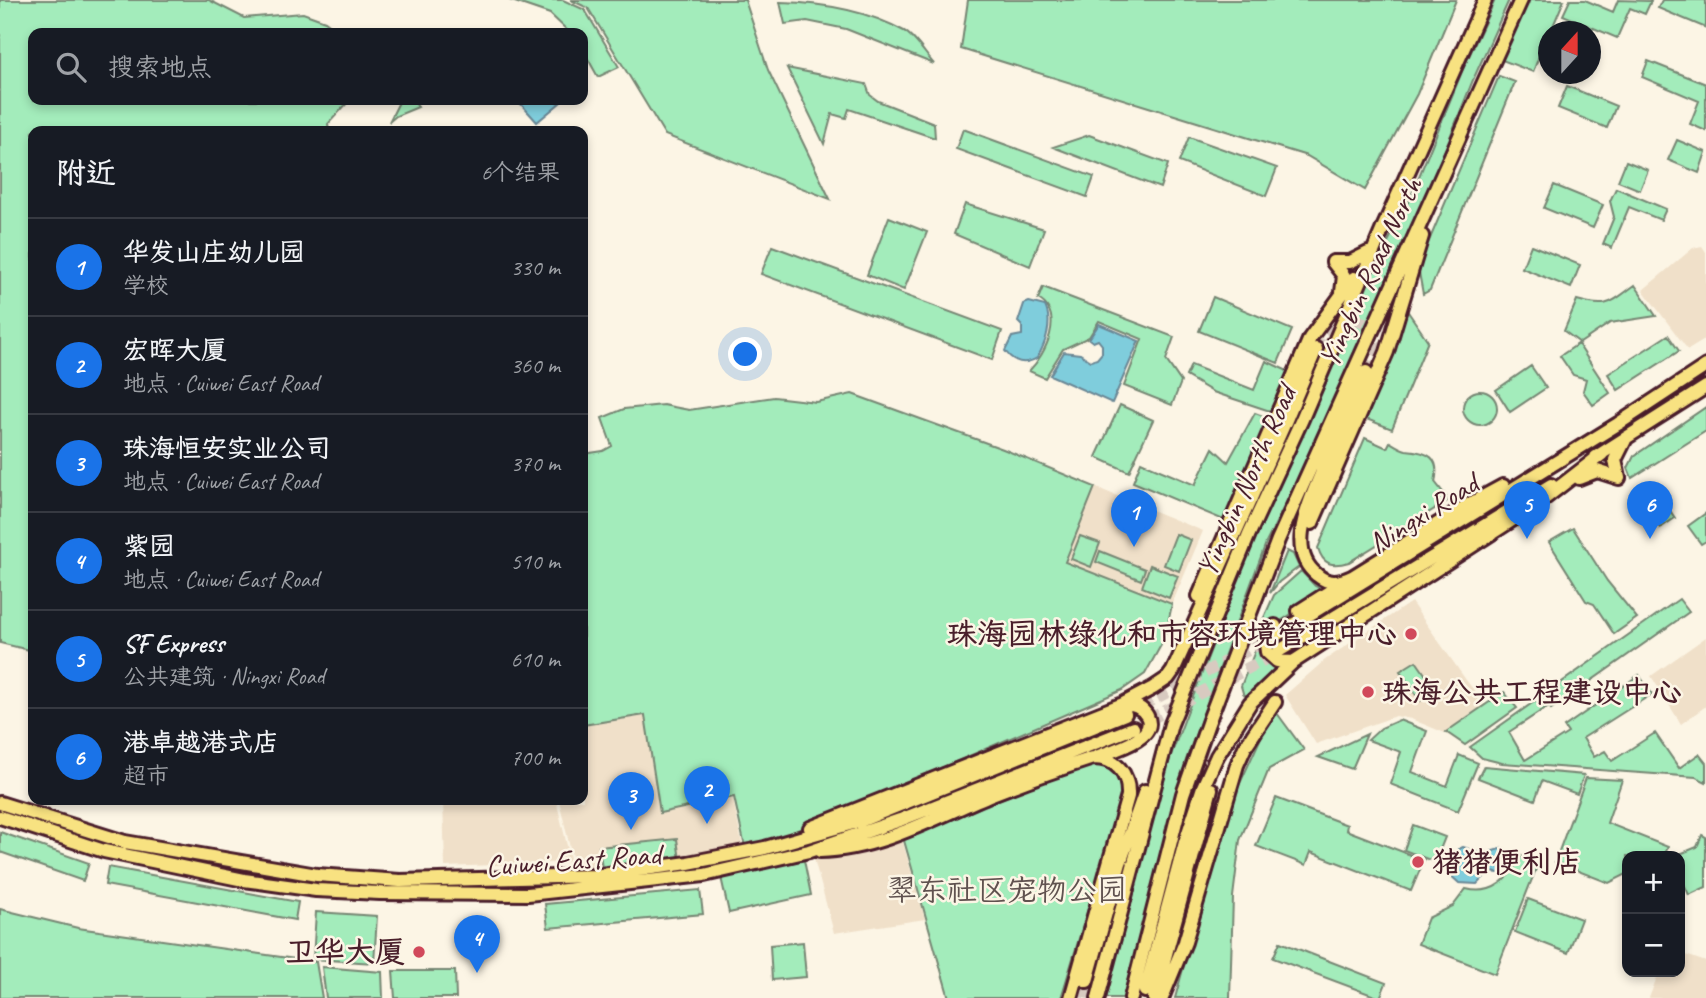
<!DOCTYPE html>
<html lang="zh">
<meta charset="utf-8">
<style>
body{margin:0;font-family:Caveat,"LXGW WenKai TC",sans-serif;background:#242831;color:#f1f3f6}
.controls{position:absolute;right:21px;bottom:21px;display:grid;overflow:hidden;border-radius:14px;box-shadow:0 4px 10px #0003}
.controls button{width:63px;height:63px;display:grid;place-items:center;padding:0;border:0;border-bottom:2px solid #363941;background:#171b24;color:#f1f3f6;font:35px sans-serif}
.compass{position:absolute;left:1538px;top:21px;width:63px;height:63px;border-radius:50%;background:#171b24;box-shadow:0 4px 10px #0003;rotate:21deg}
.you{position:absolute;left:746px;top:355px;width:24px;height:24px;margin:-18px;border:5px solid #fff;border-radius:50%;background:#1a73e8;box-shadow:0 0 0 10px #1a73e833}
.badge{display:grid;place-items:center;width:46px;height:46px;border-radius:50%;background:#1a73e8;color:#fff;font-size:23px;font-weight:700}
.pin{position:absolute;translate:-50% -58px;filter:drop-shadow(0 2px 4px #0008)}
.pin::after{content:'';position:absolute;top:37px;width:24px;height:21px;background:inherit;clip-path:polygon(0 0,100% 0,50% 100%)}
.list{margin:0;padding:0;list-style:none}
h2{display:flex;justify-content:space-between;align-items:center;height:91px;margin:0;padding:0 28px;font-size:30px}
h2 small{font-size:23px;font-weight:400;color:#9ea1a6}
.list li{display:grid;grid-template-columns:46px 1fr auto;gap:21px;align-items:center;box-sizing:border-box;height:98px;padding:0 28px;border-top:2px solid #363941}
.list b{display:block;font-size:26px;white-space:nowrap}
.list p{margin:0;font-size:23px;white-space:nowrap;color:#9ea1a6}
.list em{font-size:23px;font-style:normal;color:#9ea1a6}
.icon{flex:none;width:38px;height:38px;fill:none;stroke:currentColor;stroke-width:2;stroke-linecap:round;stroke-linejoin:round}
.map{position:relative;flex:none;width:1706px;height:998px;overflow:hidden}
.search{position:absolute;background:#171b24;box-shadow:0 4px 10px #0003;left:28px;top:28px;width:560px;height:77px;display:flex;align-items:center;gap:18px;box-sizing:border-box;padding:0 24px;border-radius:14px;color:#9ea1a6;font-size:26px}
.panel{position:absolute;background:#171b24;box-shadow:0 4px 10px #0003;left:28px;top:126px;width:560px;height:679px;border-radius:14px}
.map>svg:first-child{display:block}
</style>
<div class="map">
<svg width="1706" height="998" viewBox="0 0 1706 998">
<rect width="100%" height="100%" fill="#fcf5e5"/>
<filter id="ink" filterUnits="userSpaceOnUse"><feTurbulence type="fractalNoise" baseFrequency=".0143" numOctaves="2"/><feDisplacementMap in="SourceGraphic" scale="14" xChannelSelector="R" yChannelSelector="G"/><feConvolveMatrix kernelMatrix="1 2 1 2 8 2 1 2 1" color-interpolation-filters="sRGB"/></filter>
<g filter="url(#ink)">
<path fill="#f0e0c9" d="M1702 246 1706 252V339L1688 350 1643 290 1693 248Z
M1095 487 1203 531 1172 604 1065 562Z
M1411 602 1466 680 1499 722 1465 746 1445 733 1411 719 1396 716 1316 744 1285 695 1325 660Z
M1706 637V706L1681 724 1651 676Z
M645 716 659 814 733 799 743 849 576 874 559 800H583V726Z
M443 800H556L571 862 445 867Z
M901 836 925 919 834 933 813 855Z
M1680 953 1706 962V998H1649L1659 972H1680Z"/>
<path fill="#a3ecbb" stroke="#768673" stroke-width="2" d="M0 0H209L244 18 303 13 325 21 341 33H33V100H350L328 124 329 131H33V651L0 643Z
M509 0H563L585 10 619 67 598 77 583 50V33H570L550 14Z
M571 0H745L768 70 830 199 665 135 588 8Z
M968 0H1456L1417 94 1365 190 1307 156 961 49Z
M1495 0H1509L1473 80 1423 204 1371 315 1320 434 1266 543 1186 760 1123 998H1104L1170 758 1254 535 1305 428 1363 292 1411 196 1463 69Z
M1528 0H1564L1551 31 1548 32 1533 72 1502 60Z
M1570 0H1585L1613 12 1618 0 1651 1 1645 14 1630 8 1617 38 1563 15Z
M1662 0H1706V28L1658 8Z
M780 2C823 3 866 10 904 31 915 37 925 54 934 64L846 29 807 21 785 24Z
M1648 61 1706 84V131L1690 124 1699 101 1642 77Z
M787 68 866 84 870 95 878 101 934 123 935 138 849 109 846 118 832 114 824 144Z
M1499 76 1515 82 1430 290 1423 294 1418 267Z
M1567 86 1616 106 1607 128 1558 108Z
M400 100H413L418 107 396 116 389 122Z
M963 129 1094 177 1087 197 956 149Z
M1089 135 1168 164 1160 188 1053 147Z
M1189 137 1277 168 1266 196 1179 162Z
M1677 140 1706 152 1699 173 1668 160Z
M1626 161 1648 170 1640 190 1618 181Z
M1554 185 1603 205 1593 228 1544 208Z
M1616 188 1666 209 1661 220 1629 207 1612 248 1603 244 1614 217 1610 201Z
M965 204 1044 229 1030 266 954 234Z
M889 217 927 232 904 290 867 275Z
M1531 245 1580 265 1571 288 1522 268Z
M772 246 1002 331 992 360 761 274Z
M1635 285 1656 316 1610 323 1580 343 1564 331 1577 300C1609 309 1610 303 1635 285Z
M1043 287 1174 337 1166 360 1181 382 1172 405 1124 386 1142 339 1099 321 1089 337 1063 349 1045 378 1029 371C1046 354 1065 314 1038 299Z
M1213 297 1292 330 1278 363 1199 331Z
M1404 306 1428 341 1392 429 1361 417Z
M1668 335 1679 351 1618 390 1608 374Z
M1578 344 1610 393 1593 405 1583 391 1586 379 1573 375 1560 356Z
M1266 361 1292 373 1273 412 1213 392 1186 376 1191 365 1254 390Z
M1531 366 1546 388 1510 412 1496 390Z
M1463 408a17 17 0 1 1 34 0a17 17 0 1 1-34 0Z
M852 394 1003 449 1095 487 1065 562 1172 604 1165 638 1145 674 1122 690 765 844 745 847 734 797 660 813 645 715 583 725V454L603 451 612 446 602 418 624 409 663 405 689 410 774 397 816 402Z
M1120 405 1153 420 1129 472 1096 457Z
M1706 407V431L1632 478 1628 468 1634 456Z
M1255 413 1271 419 1226 521 1133 482 1141 462 1195 485 1213 448 1228 462Z
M1365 438 1387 448 1390 442C1395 445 1401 449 1406 450 1428 452 1441 457 1435 482L1449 500 1349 562C1332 567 1323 565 1318 548Z
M1651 482 1675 518 1660 528 1636 492Z
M1706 513V541L1701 544 1688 526Z
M1573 528 1607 581 1637 618 1614 634 1594 604 1586 601 1549 542Z
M1176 534 1191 540 1179 571 1164 565Z
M1080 536 1100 543 1091 567 1071 559Z
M1100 551 1145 569 1141 580 1096 562Z
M1287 551 1293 554 1299 567 1279 582 1270 593Z
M1150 565 1178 576 1169 598 1142 587Z
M1301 571 1315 586 1326 591 1264 632 1258 631 1274 595Z
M1679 599 1689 612 1551 709 1549 706 1509 732 1525 760 1568 733 1564 727 1639 675 1652 694 1583 738 1594 757 1605 751 1612 761 1655 733 1679 768 1699 754 1706 763V782L1696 777 1502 763 1482 758 1470 747Z
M1259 641 1262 657 1275 669 1249 699 1243 693 1241 686Z
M1416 661 1436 690 1420 701 1400 671Z
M1504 692 1517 708 1465 745 1446 732Z
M1274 709 1304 750 1269 769 1240 840 1233 897 1230 998H1175L1226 814Z
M1399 720 1427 731 1412 772 1447 786 1459 755 1478 763 1458 811 1390 784 1401 752 1368 740 1381 728Z
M1367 734 1352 769 1318 757Z
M1103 763C1119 770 1121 783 1121 799L1061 998H949L903 837 970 812 1076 767Z
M1484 766 1584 775 1577 794 1542 781 1535 800 1478 778Z
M1586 778 1622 780 1607 823 1668 847 1664 856H1627V874L1609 883 1555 862Z
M1276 798 1347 825 1346 830 1424 860 1411 891 1311 852 1306 865 1256 846Z
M1413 825 1445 837 1435 862 1404 850Z
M0 832 89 863 83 881 0 852Z
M1702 835 1706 837V887L1689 895 1680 875V856H1675L1697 847Z
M677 839 680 860 602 869 599 847Z
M1522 855 1539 861 1495 974 1418 944 1428 918 1453 906 1466 889C1494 896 1509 879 1522 855Z
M804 860 811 895 729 913 721 877Z
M108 867 298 902 295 920 105 885Z
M700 890 703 914 548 928 545 904Z
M1528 899 1581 919 1568 953 1515 932Z
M0 909 78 928 316 962 322 998H0Z
M316 912 377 916 374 963 313 959Z
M803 942 806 977 772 980 770 945Z
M1280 942 1386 983 1380 998 1273 958Z
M322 967 382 972 383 998H326Z
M393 971H455L456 998H395Z"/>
<path fill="#7fcddc" stroke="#6a8795" stroke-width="2" d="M509 100H550L560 103 537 122 520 103Z
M1029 302 1045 306C1053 322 1046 343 1037 358 1024 366 1014 363 1005 351L1012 337 1022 335V326L1018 322 1024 304Z
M1099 324 1139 341 1112 403 1050 375 1064 352 1080 354 1091 361 1097 359 1102 353V345L1098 340 1093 342 1089 339Z
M1463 847 1483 854 1503 848 1513 854V865L1499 873 1489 872 1477 884 1459 883 1449 874C1448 862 1451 852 1463 847Z"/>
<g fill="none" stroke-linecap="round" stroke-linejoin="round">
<path stroke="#d8cac0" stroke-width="12" stroke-dasharray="12 6" stroke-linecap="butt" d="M1316 349C1326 321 1341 307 1370 327L1376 347 1366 372
M1125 714 1273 637
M1133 728 1279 652
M1083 998 1087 981"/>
<g stroke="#4a1f2b" stroke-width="18">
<path id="primary" d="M1333 262 1344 276 1342 292
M1333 262H1350L1368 253
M1596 457 1706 387
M1325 464C1313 497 1283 548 1317 575 1329 585 1339 583 1352 577L1468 505 1503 486
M1322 471 1366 372
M1579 478 1597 471 1619 478
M1619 478 1615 460 1625 440
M1312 523 1387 352 1422 236
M1199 596 1310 338 1354 278
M1299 611 1343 583
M1275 626 1265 636 1267 652 1277 661 1293 662
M1273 637 1618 424 1706 366
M1279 651 1551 485
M1096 757C1111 751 1159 739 1147 716 1142 707 1133 704 1123 704
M0 803 125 842 317 875 400 881 594 876 688 863 765 848 860 821 1125 714
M0 817 104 851 244 880 316 890 380 893 528 894 704 875 809 851 900 820 1133 728
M810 828 1123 704 1153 688 1168 678 1173 671 1283 427 1316 349
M820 851C879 850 938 816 992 794 1025 781 1059 769 1093 758 1116 758 1129 773 1128 796L1071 998
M1087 981 1120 863 1145 791
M1145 991 1185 842 1203 787 1217 756 1250 703 1293 662 1540 502 1602 454
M1098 998 1171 724 1249 534 1302 419 1384 226 1485 0
M1131 998 1183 794 1208 723 1278 540 1521 0
M1154 998 1211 789
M1162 998 1185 942 1237 765 1245 747 1275 702"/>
</g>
<use href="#primary" stroke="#f8e281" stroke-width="12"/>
</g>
</g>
<g fill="#d1495b" stroke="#fcf5e5" stroke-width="2.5">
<circle cx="1411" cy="634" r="7"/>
<circle cx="1368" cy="692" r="7"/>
<circle cx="1418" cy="862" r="7"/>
<circle cx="419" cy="952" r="7"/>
</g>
<g text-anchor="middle" stroke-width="5" stroke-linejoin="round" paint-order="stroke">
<g font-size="30" fill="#4a1f2b" stroke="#fcf5e5">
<text transform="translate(1370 272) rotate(-65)" y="10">Yingbin Road North</text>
<text transform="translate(1246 481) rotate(-66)" y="10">Yingbin North Road</text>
<text transform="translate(1423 513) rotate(-32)" y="10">Ningxi Road</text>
<text transform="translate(573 860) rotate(-4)" y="10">Cuiwei East Road</text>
</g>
<g font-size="30" font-weight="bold" fill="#4a1f2b" stroke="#fcf5e5" text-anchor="end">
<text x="1397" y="644">珠海园林绿化和市容环境管理中心</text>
<text x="1382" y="702" text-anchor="start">珠海公共工程建设中心</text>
<text x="1432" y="872" text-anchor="start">猪猪便利店</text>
<text x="405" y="962">卫华大厦</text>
</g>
<g font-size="30" fill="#60524f" stroke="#fcf5e5">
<text x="1007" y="900">翠东社区宠物公园</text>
</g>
</g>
</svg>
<div class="controls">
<button>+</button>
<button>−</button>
</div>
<svg class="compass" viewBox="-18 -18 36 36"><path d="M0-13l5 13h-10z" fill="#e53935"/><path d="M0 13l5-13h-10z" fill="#9ea1a6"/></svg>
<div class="you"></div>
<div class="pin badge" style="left:1134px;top:547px">1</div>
<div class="pin badge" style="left:707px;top:824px">2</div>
<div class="pin badge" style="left:631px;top:830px">3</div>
<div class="pin badge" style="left:477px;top:973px">4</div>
<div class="pin badge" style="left:1527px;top:539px">5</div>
<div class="pin badge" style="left:1650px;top:539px">6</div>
<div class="search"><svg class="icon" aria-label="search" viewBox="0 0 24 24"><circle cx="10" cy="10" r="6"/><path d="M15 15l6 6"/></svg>搜索地点</div>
<section class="panel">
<h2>附近<small>6个结果</small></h2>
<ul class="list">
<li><span class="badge">1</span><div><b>华发山庄幼儿园</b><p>学校</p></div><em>330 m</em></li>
<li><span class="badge">2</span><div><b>宏晖大厦</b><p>地点 · Cuiwei East Road</p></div><em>360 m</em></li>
<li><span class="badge">3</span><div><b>珠海恒安实业公司</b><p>地点 · Cuiwei East Road</p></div><em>370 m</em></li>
<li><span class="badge">4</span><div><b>紫园</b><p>地点 · Cuiwei East Road</p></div><em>510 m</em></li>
<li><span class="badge">5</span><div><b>SF Express</b><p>公共建筑 · Ningxi Road</p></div><em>610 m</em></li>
<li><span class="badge">6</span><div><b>港卓越港式店</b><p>超市</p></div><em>700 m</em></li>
</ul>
</section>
</div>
